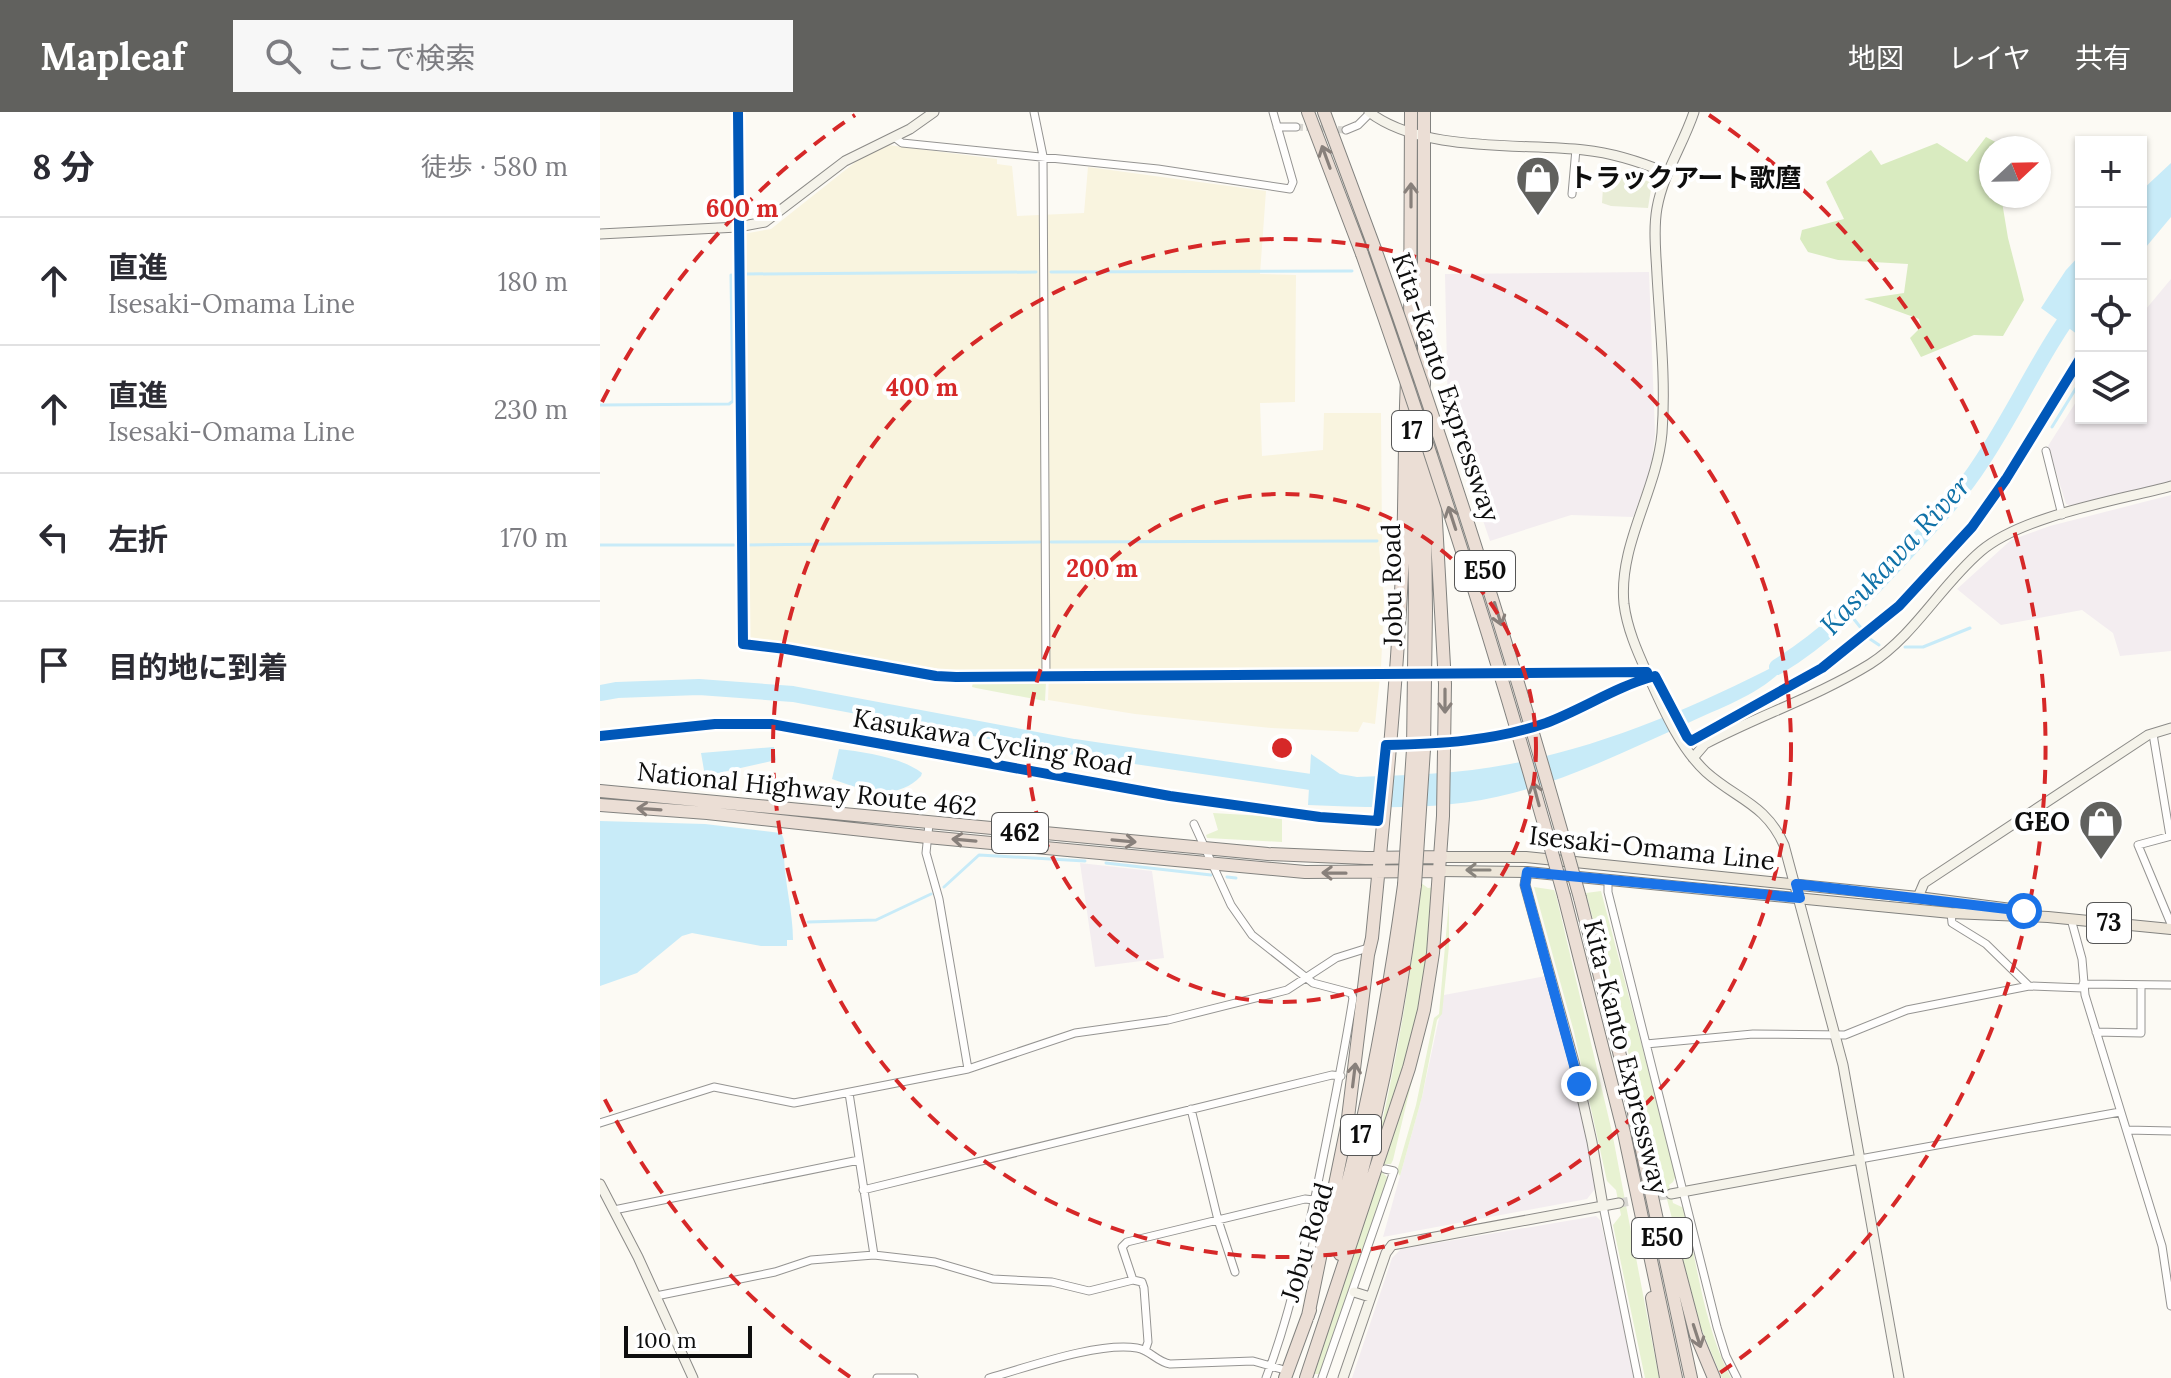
<!DOCTYPE html>
<html lang="ja">
<meta charset="utf-8">
<style>
body{margin:0;font-family:Lora,"Noto Sans JP",serif;background:#f7f7f7;color:#2b2b33}
.controls{position:absolute;right:24px;top:24px;display:grid;overflow:hidden;border-radius:0px;box-shadow:0 2px 6px #0004}
.controls button{width:72px;height:72px;display:grid;place-items:center;padding:0;border:0;border-bottom:2px solid #e1e1e2;background:#fff;color:#2b2b33;font:40px sans-serif}
.compass{position:absolute;left:1379px;top:24px;width:72px;height:72px;border-radius:50%;background:#fff;box-shadow:0 2px 6px #0004;rotate:68deg}
.scale{position:absolute;left:24px;bottom:20px;width:128px;box-sizing:border-box;padding-left:8px;border:4px solid #0e0e0e;border-top:0;font-size:22px;line-height:28px;white-space:nowrap;color:#0e0e0e;-webkit-text-stroke:6px #fff;paint-order:stroke}
.stop{position:absolute;width:24px;height:24px;margin:-18px;border:6px solid #1a73e8;border-radius:50%;background:#fff}
.stop.end{background:#1a73e8;border-color:#fff;box-shadow:0 2px 8px #0008}
.list{margin:0;padding:0;list-style:none}
h2{display:flex;justify-content:space-between;align-items:center;height:104px;margin:0;padding:0 32px;font-size:34px}
h2 small{font-size:26px;font-weight:400;color:#7c7c81}
.list li{display:grid;grid-template-columns:52px 1fr auto;gap:24px;align-items:center;box-sizing:border-box;height:128px;padding:0 32px;border-top:2px solid #e1e1e2}
.list b{display:block;font-size:30px;white-space:nowrap}
.list p{margin:0;font-size:26px;white-space:nowrap;color:#7c7c81}
.list em{font-size:26px;font-style:normal;color:#7c7c81}
.icon{flex:none;width:44px;height:44px;fill:none;stroke:currentColor;stroke-width:2;stroke-linecap:round;stroke-linejoin:round}
.map{position:relative;flex:none;width:1571px;height:1266px;overflow:hidden}
header{display:flex;align-items:center;gap:48px;box-sizing:border-box;height:112px;padding:0 40px;background:#61615e;color:#fff}
header strong{font-size:38px}
nav{display:flex;gap:44px;margin-inline-start:auto;font-size:28px}
.search{width:560px;height:72px;background:#f7f7f7;display:flex;align-items:center;gap:20px;box-sizing:border-box;padding:0 28px;border-radius:0px;color:#7c7c81;font-size:30px}
main{display:flex}
aside{flex:1;background:#fff}
.map>svg:first-child{display:block}
</style>
<header>
<strong>Mapleaf</strong>
<div class="search"><svg class="icon" aria-label="search" viewBox="0 0 24 24"><circle cx="10" cy="10" r="6"/><path d="M15 15l6 6"/></svg>ここで検索</div>
<nav><a>地図</a><a>レイヤ</a><a>共有</a></nav>
</header>
<main>
<aside>
<h2>8 分<small>徒歩 · 580 m</small></h2>
<ul class="list">
<li><svg class="icon" aria-label="ahead" viewBox="0 0 24 24"><path d="M12 20V5M6 11l6-6 6 6"/></svg><div><b>直進</b><p>Isesaki-Omama Line</p></div><em>180 m</em></li>
<li><svg class="icon" aria-label="ahead" viewBox="0 0 24 24"><path d="M12 20V5M6 11l6-6 6 6"/></svg><div><b>直進</b><p>Isesaki-Omama Line</p></div><em>230 m</em></li>
<li><svg class="icon" aria-label="left" viewBox="0 0 24 24"><path d="M17 20v-9H6M10 6l-5 5 5 5"/></svg><div><b>左折</b></div><em>170 m</em></li>
<li><svg class="icon" aria-label="arrive" viewBox="0 0 24 24"><path d="M6 21V4h12l-3 4 3 4H6"/></svg><div><b>目的地に到着</b></div></li>
</ul>
</aside>
<div class="map">
<svg width="1571" height="1266" viewBox="0 0 1571 1266">
<rect width="100%" height="100%" fill="#fcfaf4"/>
<path fill="#f3edf0" d="M1049 160 1055 322 1051 356 1033 405 971 403 890 429 848 305 845 162Z
M1571 167V369L1472 394 1466 392 1448 334 1481 282V306H1541V203Z
M1571 383V539L1520 544 1513 521 1482 498 1401 513 1357 477 1411 428 1450 414Z
M480 751 552 759 564 846 495 855Z
M946 864 986 1024 995 1077 987 1087 783 1125 822 985 844 883Z
M996 1104 1000 1108 1021 1191 1035 1266H752L792 1146 801 1137Z"/>
<path fill="#f9f4df" d="M288 33 397 47V52L412 54 417 104 484 101 488 55 666 79 660 162 696 163 695 290 660 291 662 344 723 338 724 301H781L782 430 779 435 784 487 781 556 775 612 763 610 758 620 671 616 535 602 448 588 449 562 348 558 148 529 143 122 171 117 263 44Z"/>
<path fill="#e8f2d2" d="M373 570H446L445 589 376 576 372 575Z
M613 701 682 705V730L607 726 606 723 618 718Z
M821 771 828 776 835 775C834 874 799 968 770 1061 794 966 811 869 821 771Z
M934 775 954 778 956 783 1012 1020 1059 1266H1045L1013 1113 1021 1103 1016 1078 1007 1069 974 920Z
M1001 779 1076 1063 1073 1070 1069 1073 1073 1091 1084 1096C1097 1152 1104 1215 1131 1266H1122L1101 1216 986 781Z
M849 789V834L842 902 837 908 822 985 800 1064 797 1059 816 993 834 906 839 902Z
M825 914 793 1048 791 1052H786L783 1061 787 1065V1070L720 1262H712L775 1079Z"/>
<path fill="#d9ebc0" d="M1386 25 1407 36H1391V84H1401L1408 126 1424 188 1403 224 1374 223 1321 245 1310 226 1321 215 1319 207 1264 187 1304 181 1308 152 1238 148 1208 140 1200 127 1202 118 1244 107 1226 70 1271 38 1281 53 1337 31 1367 50Z"/>
<path fill="#e9edd7" d="M1021 59 1042 63V67L1052 71 1048 96 1011 94 1002 91 1004 60Z"/>
<path fill="#c8ebf8" d="M1571 51V105L1541 141V79Z
M1481 142V225L1441 196 1466 158Z
M1194 544C1169 580 1126 593 1088 611 1031 637 974 665 913 681 846 699 776 696 708 693L711 642 740 662 757 665C808 663 860 662 910 652 1007 634 1107 590 1194 544Z
M174 635 176 648 105 664 101 641Z
M239 637C264 640 301 645 322 661L321 664C297 690 262 678 232 667Z
M0 709 105 712 181 721C186 729 184 735 184 745 185 773 193 800 193 828H187V834H161L92 821 82 824 37 861 0 874Z"/>
<g fill="none" stroke-linecap="round" stroke-linejoin="round">
<path stroke="#c8ebf8" stroke-width="3" d="M451 160 752 159
M145 162 436 160
M0 293 129 292 133 289 131 163
M1452 315 1481 268
M451 430 777 429
M0 433H134
M147 433 440 430
M1249 501 1261 516
M1270 527 1279 533
M1305 535H1323L1370 516
M506 751 611 763
M627 765 636 766
M344 775 379 743 485 749
M208 810 276 808 331 782"/>
<path stroke="#c8ebf8" stroke-width="16" d="M1177 555C1225 526 1262 488 1300 447 1330 415 1359 385 1382 349 1417 296 1443 237 1481 187
M0 581 17 578 99 575 193 582 474 635 731 673"/>
<path stroke="#d8d7d2" stroke-width="7" stroke-dasharray="7 3.5" stroke-linecap="butt" d="M696 15 746 18
M784 563H856"/>
<path stroke="#d8d7d2" stroke-width="9" stroke-dasharray="9 4.5" stroke-linecap="butt" d="M1019 1091 1071 1082"/>
<g stroke="#959492" stroke-width="9">
<path id="street" d="M434 0 443 44 446 565
M677 15H696
M746 18 758 13 770 1
M294 25 302 31 558 57 690 77 693 70 673 0
M972 82 976 37
M138 115 143 532 186 537 336 564 356 565 784 563
M1446 339 1462 403
M856 563 1047 560
M1553 622 1570 724
M329 712 326 741 339 787 368 957
M594 712 631 793 652 823 713 871 751 881 753 886C742 955 728 1022 714 1090 701 1149 688 1209 666 1266
M1571 724 1538 733 1571 812
M1008 767V780L1117 1215 1126 1244 1137 1266
M1351 801 1352 811 1386 832 1429 874
M1471 807 1482 847 1485 883 1562 1134 1571 1194
M1483 872 1571 873
M1496 920 1541 921V873
M1046 932 1153 922 1245 923 1307 898 1429 874 1483 876
M249 981 274 1143
M591 997 618 1108 635 1160
M0 1011 114 975 194 991 368 957 475 921 568 908 687 878 736 846 771 835
M1527 1018 1571 1019
M1260 1047 1520 1000
M263 1078 732 963 741 964
M1003 1094 1038 1266
M14 1098 259 1048
M533 1168 522 1135 527 1130 705 1087 714 1088
M56 1184 175 1160 211 1148 274 1143 335 1150 393 1167 452 1170 489 1179 533 1168 542 1170 544 1176 548 1230 545 1239
M277 1266H314
M389 1266C429 1255 496 1230 537 1236 550 1238 557 1250 570 1252L653 1249 681 1257
M722 1266 794 1059 785 1057"/>
</g>
<g stroke="#8c8b88" stroke-width="11">
<path id="secondary" d="M138 0V115
M769 0C822 41 920 31 984 38 1013 41 1041 50 1067 61
M1094 0C1083 33 1063 62 1057 96 1053 118 1056 141 1057 163 1060 215 1066 269 1062 321 1057 379 1018 433 1024 492 1027 516 1037 539 1047 561 1062 594 1079 635 1106 660 1136 687 1166 692 1184 733L1243 953 1299 1266
M0 122 138 115 165 110 245 49 310 17 334 0
M1093 646 1105 632C1158 604 1218 584 1270 552 1315 523 1341 473 1381 439 1424 403 1516 389 1571 374
M927 760 925 773 974 950 992 1030 1003 1094
M1318 785 1324 771 1548 623 1571 616
M0 1072 38 1145 93 1266
M1071 1082 1260 1047
M754 1180 770 1185
M743 1266 786 1141 792 1133 1019 1091"/>
</g>
<g stroke="#82827f" stroke-width="12">
<path id="primary" d="M841 745H926L1318 785 1419 798
M840 759 927 760 1351 801 1448 805 1571 817"/>
</g>
<g stroke="#82827f" stroke-width="14">
<path id="highway" d="M708 0 762 142
M724 0 775 137
M810 234 811 0
M824 273V0
M825 292 832 337
M824 327 826 498 824 637
M812 332 815 479 813 637
M0 679 668 742 766 746 841 745
M0 693 107 701 327 725 705 760 840 759
M964 784 1024 1021 1076 1266
M980 786 1031 987 1091 1266
M1068 1117 1096 1223 1114 1266
M729 1138C765 1018 787 897 804 773
M740 1142C775 1020 800 898 815 773
M1052 1186 1066 1266
M708 1204 747 1014 768 843 772 826C784 704 796 583 802 461 806 385 803 310 809 235
M685 1266 710 1198
M706 1266 809 956 824 898 833 841 843 704 845 572 833 355"/>
</g>
<use href="#street" stroke="#fffefd" stroke-width="7"/>
<use href="#secondary" stroke="#f5f3ea" stroke-width="9"/>
<use href="#primary" stroke="#ede6d9" stroke-width="10"/>
<use href="#highway" stroke="#ebded5" stroke-width="12"/>
<g stroke="#82827f" stroke-width="14" stroke-linecap="butt">
<path id="highway-bridge" d="M775 137C851 351 920 567 980 786
M762 142C837 354 905 567 964 784
M804 773 813 637
M815 773 824 637"/>
</g>
<use href="#highway-bridge" stroke="#ebded5" stroke-width="12"/>
<g stroke="#fff" stroke-width="15">
<path id="cycleway" d="M138 0 143 532 186 537 336 564 356 565 1047 560
M0 624 115 612H171L570 684 720 705 778 709 786 633C839 632 894 629 946 611 983 597 1017 574 1055 564L1087 625 1091 629 1222 556 1299 494 1372 415 1406 367 1481 245"/>
</g>
<use href="#cycleway" stroke="#0057b8" stroke-width="10"/>
</g>
<defs><path id="oneway-shaft" d="M-6 0H5M1.5-3L5.5 0L1.5 3" fill="none" stroke-width="1.6" stroke-linecap="round" stroke-linejoin="round" transform="scale(2)"/></defs>
<g stroke="#88807b">
<use href="#oneway-shaft" transform="translate(726 45) rotate(-110)"/>
<use href="#oneway-shaft" transform="translate(811 83) rotate(-90)"/>
<use href="#oneway-shaft" transform="translate(852 406) rotate(-108)"/>
<use href="#oneway-shaft" transform="translate(898 502) rotate(73)"/>
<use href="#oneway-shaft" transform="translate(845 589) rotate(90)"/>
<use href="#oneway-shaft" transform="translate(936 682) rotate(-105)"/>
<use href="#oneway-shaft" transform="translate(49 697) rotate(-176)"/>
<use href="#oneway-shaft" transform="translate(364 728) rotate(-175)"/>
<use href="#oneway-shaft" transform="translate(524 729) rotate(5)"/>
<use href="#oneway-shaft" transform="translate(734 761) rotate(-179)"/>
<use href="#oneway-shaft" transform="translate(754 963) rotate(-83)"/>
<use href="#oneway-shaft" transform="translate(1097 1224) rotate(72)"/>
</g>
<use stroke="#89857e" href="#oneway-shaft" transform="translate(878 758) rotate(-180)"/>
<g fill="none" stroke-linecap="round" stroke-linejoin="round">
<path stroke="#1a73e8" stroke-width="10" d="M979 972 925 773 927 760 1200 786 1196 772 1424 799"/>
</g>
<g fill="none" stroke="#d62828" stroke-width="4" stroke-dasharray="14 10">
<circle cx="682" cy="636" r="254"/>
<circle cx="682" cy="636" r="509"/>
<path d="M250 1265A763 763 0 0 1 2 982M2 290A763 763 0 0 1 255 3M1109 3A763 763 0 0 1 1114 1265"/>
</g>
<defs>
<g id="shop-pin" transform="scale(2.3)"><path d="M0 17L-7.5 6A9.5 9.5 0 1 1 7.5 6Z" fill="#61615e" stroke="#fff"/><path d="M-5-2.5h2.3a2.7 3.5 0 0 1 5.4 0H5L5.5 6h-11ZM-1.5-2.5h3a1.5 2.3 0 0 0-3 0Z" fill="#fff"/></g>
</defs>
<g fill-rule="evenodd">
<use href="#shop-pin" x="938" y="66"/>
<use href="#shop-pin" x="1501" y="710"/>
</g>
<g text-anchor="middle" stroke-width="8" stroke-linejoin="round" paint-order="stroke">
<g fill="#fff" stroke="#565656" stroke-width="2">
<rect x="792" y="299" width="40" height="40" rx="6"/>
<rect x="855" y="439" width="60" height="40" rx="6"/>
<rect x="392" y="701" width="56" height="40" rx="6"/>
<rect x="1487" y="791" width="44" height="40" rx="6"/>
<rect x="741" y="1003" width="40" height="40" rx="6"/>
<rect x="1032" y="1106" width="60" height="40" rx="6"/>
</g>
<g font-size="24" font-weight="bold" fill="#0e0e0e">
<text x="812" y="327">17</text>
<text x="885" y="467">E50</text>
<text x="420" y="729">462</text>
<text x="1509" y="819">73</text>
<text x="761" y="1031">17</text>
<text x="1062" y="1134">E50</text>
</g>
<g font-size="26" font-weight="bold" fill="#0e0e0e" stroke="#fff" text-anchor="start">
<text x="969" y="75">トラックアート歌麿</text>
<text x="1470" y="719" text-anchor="end">GEO</text>
</g>
<g font-size="26" fill="#0e0e0e" stroke="#fff">
<text transform="translate(846 275) rotate(71)" y="9">Kita-Kanto Expressway</text>
<text transform="translate(792 473) rotate(-91)" y="9">Jobu Road</text>
<text transform="translate(393 630) rotate(10)" y="9">Kasukawa Cycling Road</text>
<text transform="translate(207 677) rotate(6)" y="9">National Highway Route 462</text>
<text transform="translate(1052 736) rotate(6)" y="9">Isesaki-Omama Line</text>
<text transform="translate(1026 945) rotate(76)" y="9">Kita-Kanto Expressway</text>
<text transform="translate(707 1130) rotate(-73)" y="9">Jobu Road</text>
</g>
<g font-size="28" font-style="italic" fill="#1072a8" stroke="#fff">
<text transform="translate(1295 443) rotate(-47)" y="10">Kasukawa River</text>
</g>
</g>
<circle cx="682" cy="636" r="12" fill="#d62828" stroke="#fff" stroke-width="4"/>
<g font-size="24" text-anchor="middle" font-weight="bold" fill="#d62828" stroke="#fff" stroke-width="8" stroke-linejoin="round" paint-order="stroke">
<text x="142" y="105">600 m</text>
<text x="322" y="284">400 m</text>
<text x="502" y="465">200 m</text>
</g>
</svg>
<div class="controls">
<button>+</button>
<button>−</button>
<button><svg class="icon" aria-label="locate" viewBox="0 0 24 24"><circle cx="12" cy="12" r="6"/><path d="M12 2v4M12 18v4M2 12h4M18 12h4"/></svg></button>
<button><svg class="icon" aria-label="layers" viewBox="0 0 24 24"><path d="M12 4l9 5-9 5-9-5zM3 14l9 5 9-5"/></svg></button>
</div>
<svg class="compass" viewBox="-18 -18 36 36"><path d="M0-13l5 13h-10z" fill="#e53935"/><path d="M0 13l5-13h-10z" fill="#7c7c81"/></svg>
<div class="scale">100 m</div>
<div class="stop" style="left:1424px;top:799px"></div>
<div class="stop end" style="left:979px;top:972px"></div>
</div>
</main>
